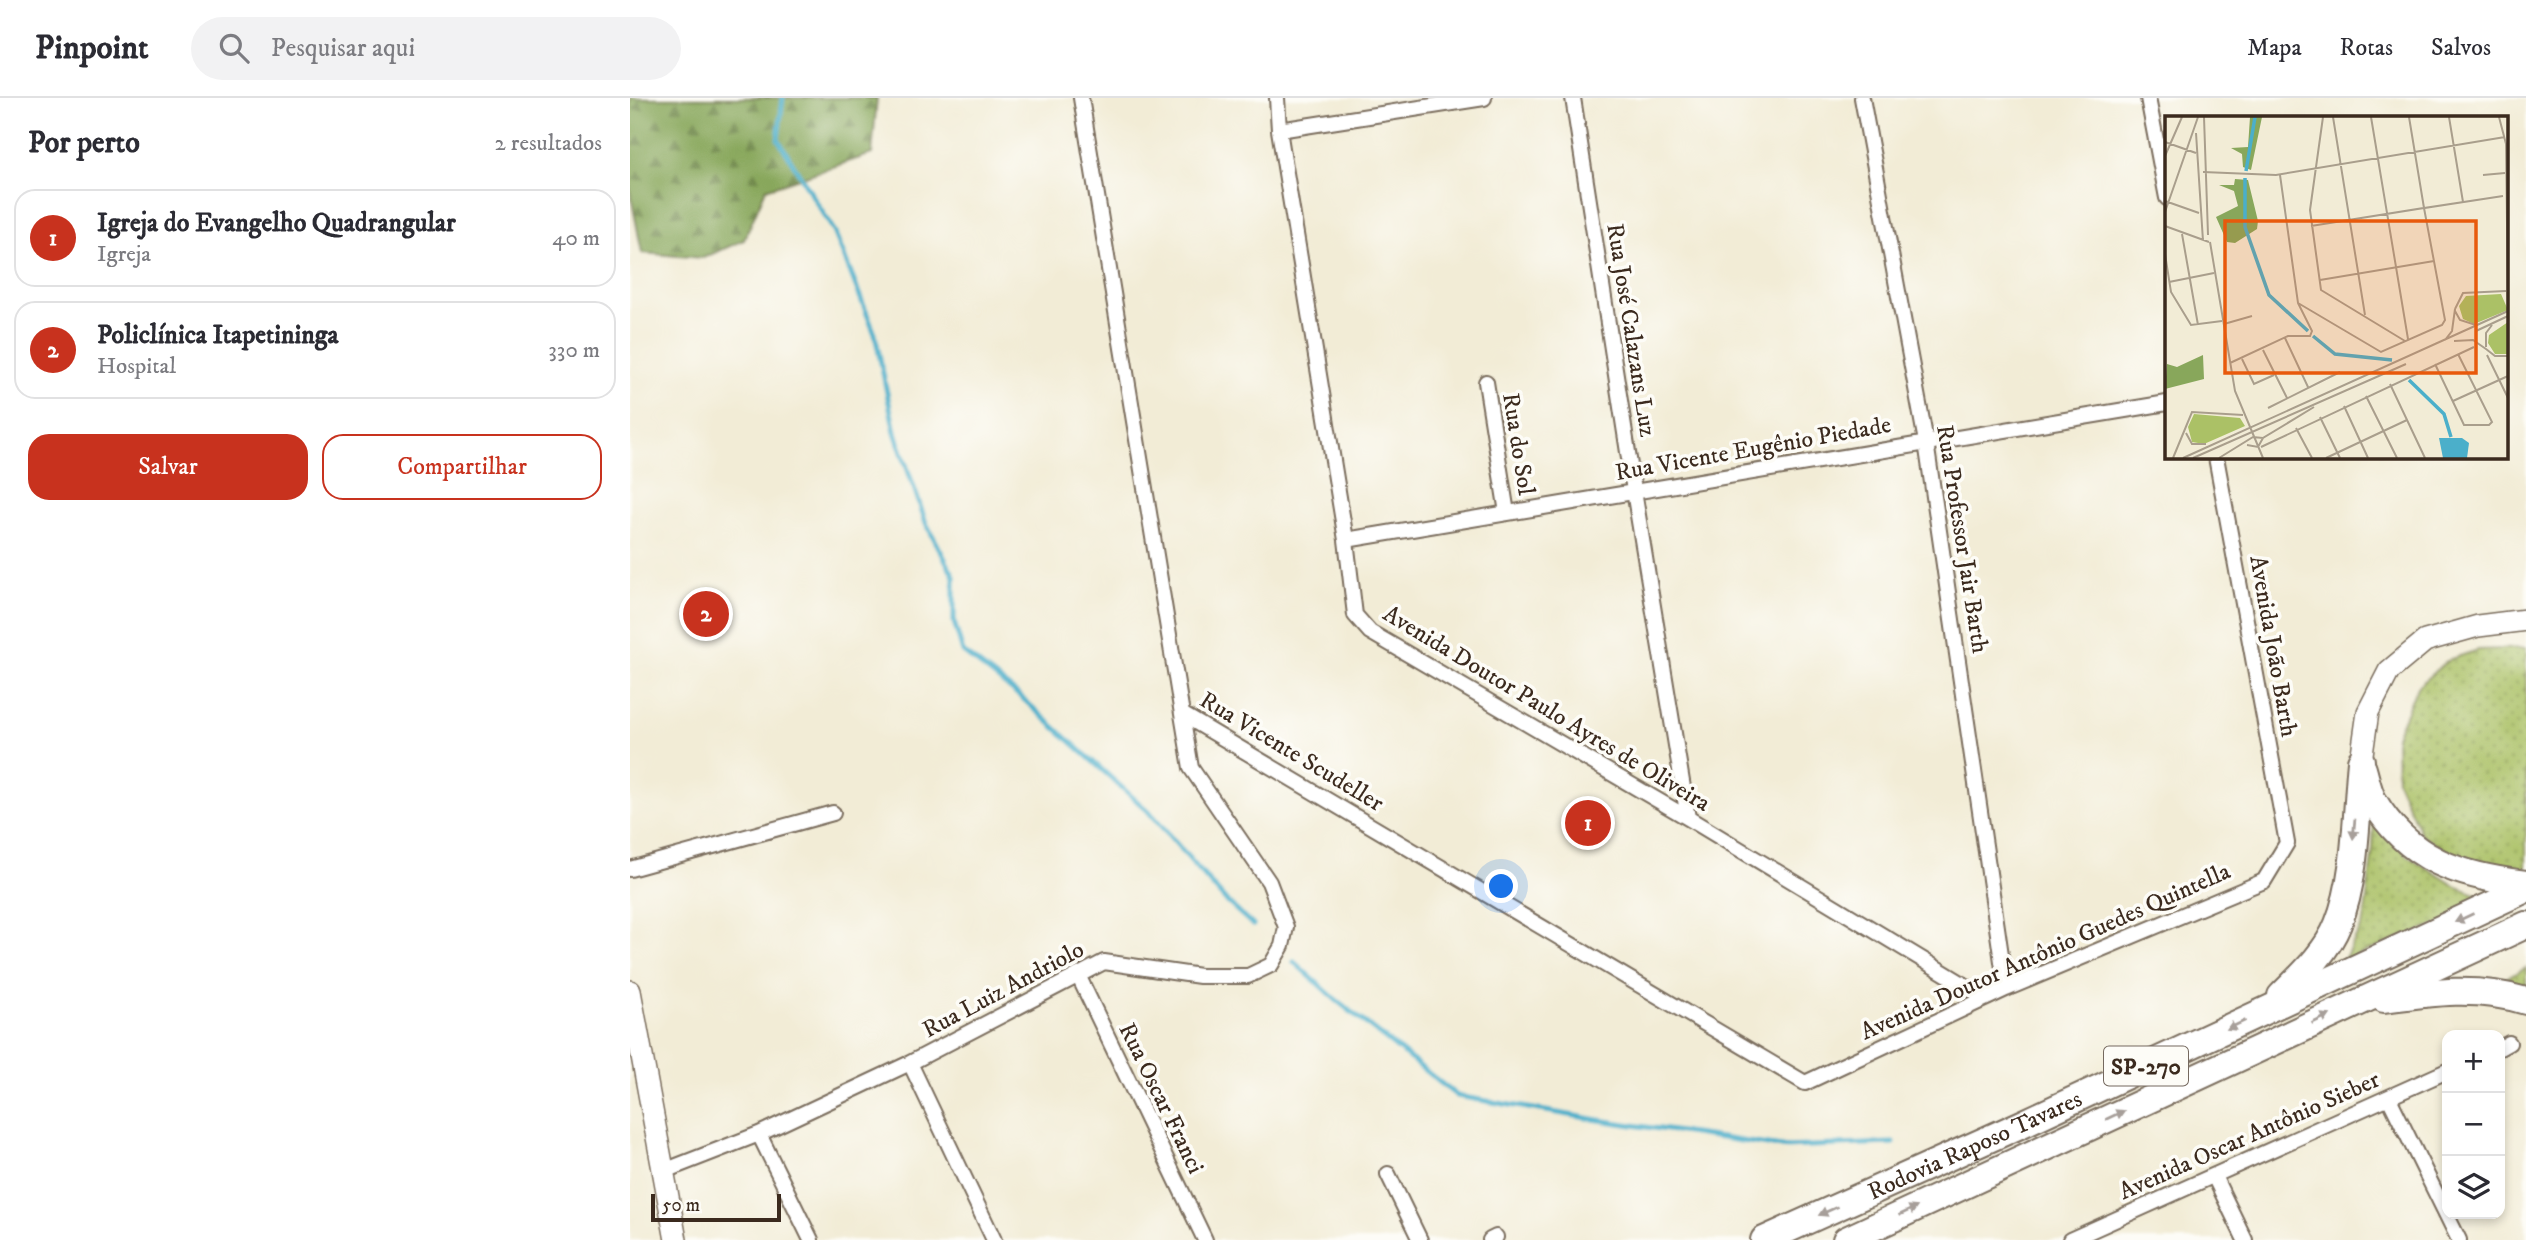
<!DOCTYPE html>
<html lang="pt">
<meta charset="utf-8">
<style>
body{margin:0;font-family:"IM FELL DW Pica",serif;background:#f2f2f3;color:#2b2b33}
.controls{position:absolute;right:21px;bottom:21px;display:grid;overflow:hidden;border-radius:14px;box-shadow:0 4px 10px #0003}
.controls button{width:63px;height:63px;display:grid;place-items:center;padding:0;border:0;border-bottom:2px solid #e1e1e2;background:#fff;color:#2b2b33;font:35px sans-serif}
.scale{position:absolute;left:21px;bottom:18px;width:130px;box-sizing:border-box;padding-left:7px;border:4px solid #3b2a1e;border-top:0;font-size:19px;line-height:24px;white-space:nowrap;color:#3b2a1e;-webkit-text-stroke:5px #fdfcf7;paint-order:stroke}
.you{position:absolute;left:872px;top:789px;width:24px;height:24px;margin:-18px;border:5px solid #fff;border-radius:50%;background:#1a73e8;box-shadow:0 0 0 10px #1a73e833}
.badge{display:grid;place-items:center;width:46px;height:46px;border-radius:50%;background:#c8321e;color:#fff;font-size:23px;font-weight:700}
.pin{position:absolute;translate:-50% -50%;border:4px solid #fff;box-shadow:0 2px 7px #0006}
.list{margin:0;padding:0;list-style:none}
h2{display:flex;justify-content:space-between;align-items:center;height:91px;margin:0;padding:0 28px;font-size:30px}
h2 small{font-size:23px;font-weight:400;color:#7c7c81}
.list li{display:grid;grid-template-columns:46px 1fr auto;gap:21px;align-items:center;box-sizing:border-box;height:98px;margin:0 14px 14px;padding:0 14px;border:2px solid #e1e1e2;border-radius:21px}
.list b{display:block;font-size:26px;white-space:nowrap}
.list p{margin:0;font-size:23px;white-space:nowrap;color:#7c7c81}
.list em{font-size:23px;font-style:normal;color:#7c7c81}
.actions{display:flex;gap:14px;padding:21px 28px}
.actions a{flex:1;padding:16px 0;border:2px solid #c8321e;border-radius:21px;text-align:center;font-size:24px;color:#c8321e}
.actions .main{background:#c8321e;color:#fff}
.icon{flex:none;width:38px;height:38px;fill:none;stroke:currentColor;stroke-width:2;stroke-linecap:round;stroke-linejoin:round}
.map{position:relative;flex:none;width:1896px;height:1142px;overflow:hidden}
header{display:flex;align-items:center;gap:42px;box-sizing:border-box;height:98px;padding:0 35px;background:#fff;border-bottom:2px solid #e1e1e2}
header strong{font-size:33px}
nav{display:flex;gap:38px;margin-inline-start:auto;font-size:24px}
.search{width:490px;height:63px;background:#f2f2f3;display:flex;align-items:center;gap:18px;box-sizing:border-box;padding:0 24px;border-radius:38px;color:#7c7c81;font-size:26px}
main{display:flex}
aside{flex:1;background:#fff}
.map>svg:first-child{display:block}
</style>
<header>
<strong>Pinpoint</strong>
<div class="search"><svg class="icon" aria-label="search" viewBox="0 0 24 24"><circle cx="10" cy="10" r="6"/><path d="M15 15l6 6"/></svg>Pesquisar aqui</div>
<nav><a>Mapa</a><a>Rotas</a><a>Salvos</a></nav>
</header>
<main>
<aside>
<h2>Por perto<small>2 resultados</small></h2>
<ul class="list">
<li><span class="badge">1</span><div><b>Igreja do Evangelho Quadrangular</b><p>Igreja</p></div><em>40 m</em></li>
<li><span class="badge">2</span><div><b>Policlínica Itapetininga</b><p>Hospital</p></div><em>330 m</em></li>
</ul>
<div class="actions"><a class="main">Salvar</a><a>Compartilhar</a></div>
</aside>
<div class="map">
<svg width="1896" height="1142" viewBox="0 0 1896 1142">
<defs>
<pattern id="grass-dots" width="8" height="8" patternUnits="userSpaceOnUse" patternTransform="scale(1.75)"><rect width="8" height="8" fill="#abc166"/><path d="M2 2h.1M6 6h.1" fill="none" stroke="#8c9d53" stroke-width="1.8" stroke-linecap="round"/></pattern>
<pattern id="forest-firs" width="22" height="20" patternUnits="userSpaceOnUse" patternTransform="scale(1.75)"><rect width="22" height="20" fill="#88a75b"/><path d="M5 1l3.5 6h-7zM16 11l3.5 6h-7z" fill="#70884b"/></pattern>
</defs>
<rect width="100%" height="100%" fill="#fdfcf7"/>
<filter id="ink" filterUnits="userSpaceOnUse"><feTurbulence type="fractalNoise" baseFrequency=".0143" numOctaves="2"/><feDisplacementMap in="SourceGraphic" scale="14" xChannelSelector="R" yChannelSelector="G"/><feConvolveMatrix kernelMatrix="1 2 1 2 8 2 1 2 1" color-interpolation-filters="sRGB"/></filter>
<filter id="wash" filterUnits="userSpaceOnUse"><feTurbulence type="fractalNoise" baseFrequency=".00686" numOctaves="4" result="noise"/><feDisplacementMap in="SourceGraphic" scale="28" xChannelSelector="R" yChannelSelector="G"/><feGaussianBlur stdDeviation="1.57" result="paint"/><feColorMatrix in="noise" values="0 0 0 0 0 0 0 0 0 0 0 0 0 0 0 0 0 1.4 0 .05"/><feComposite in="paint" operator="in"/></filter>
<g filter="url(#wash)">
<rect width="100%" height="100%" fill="#f2ecd6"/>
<path fill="url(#grass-dots)" stroke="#737642" stroke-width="2" d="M1896 550V770L1879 776 1827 759 1791 736 1767 683 1766 638 1787 589 1818 562 1848 552Z
M1744 711 1775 756 1827 789 1867 804 1714 862 1734 824 1743 751Z
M1896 870V898L1858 889Z"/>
<path fill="url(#forest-firs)" stroke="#62683c" stroke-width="2" d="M0 0H247L242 56 136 91 114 142 73 160 12 155 0 93Z"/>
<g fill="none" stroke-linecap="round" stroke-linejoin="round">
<path stroke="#4bafca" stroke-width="5" d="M153 0 148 41 204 133 245 236 265 334 296 425 324 478V524L333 554 391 599 518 713 595 802 623 827
M664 864 705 901 827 998 969 1022 1152 1049 1263 1045"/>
</g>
</g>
<g filter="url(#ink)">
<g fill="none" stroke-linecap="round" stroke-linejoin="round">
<g stroke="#7b6e5e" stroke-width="18">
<path id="minor" d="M451 0 552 616 1175 985 1376 891 1634 783 1657 745 1586 359
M647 0 649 32 716 442 725 517 740 534 1058 720 1356 900
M943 0 1004 393 1058 720
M1232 0 1296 344 1376 891
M1518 0 1537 100
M649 32 854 0
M856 284 877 415
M716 442 1537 305
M0 771 203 715
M448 877 575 1142
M1870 950 1879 945
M280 965 364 1142
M1759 1000 1829 1142
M129 1036 181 1142
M34 1073 129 1036 280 965 474 864 570 878H618L641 867 652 848 656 829 639 784 561 670 552 616
M758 1076 790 1142
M1584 1078 1615 1142
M860 1142 866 1139
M1440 1142 1817 973"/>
</g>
<g stroke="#7b6e5e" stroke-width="24">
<path id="secondary" d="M1731 663 1738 614 1759 573 1795 543 1848 528 1896 522
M0 893 46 1142"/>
</g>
<g stroke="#7b6e5e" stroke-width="30">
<g id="motorway">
<path d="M1733 671C1736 681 1738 693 1743 702 1779 763 1830 778 1896 786"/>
<path d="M1651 898C1672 877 1697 854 1708 826 1727 780 1726 713 1731 663"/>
<path d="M1754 901C1804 894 1847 888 1896 903"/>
<path id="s1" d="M1134 1142 1392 1026 1896 791"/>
<path d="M1216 1142 1896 827"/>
</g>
</g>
<use href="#minor" stroke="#fff" stroke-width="14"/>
<use href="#secondary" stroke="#fff" stroke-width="21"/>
<use href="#motorway" stroke="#fff" stroke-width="26"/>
</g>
<defs><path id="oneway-solid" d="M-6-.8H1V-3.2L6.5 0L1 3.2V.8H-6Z" transform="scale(1.75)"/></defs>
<g fill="#a79f9a">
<use href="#oneway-solid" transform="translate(1724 731) rotate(95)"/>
<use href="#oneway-solid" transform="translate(1834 820) rotate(155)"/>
<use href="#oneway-solid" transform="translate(1691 921) rotate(-25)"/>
<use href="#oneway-solid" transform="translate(1606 927) rotate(155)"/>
<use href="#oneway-solid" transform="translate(1485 1017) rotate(-25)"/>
<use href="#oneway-solid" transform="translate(1198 1113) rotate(156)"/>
<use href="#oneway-solid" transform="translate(1278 1113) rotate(-25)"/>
</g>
</g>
<g text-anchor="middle" stroke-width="7" stroke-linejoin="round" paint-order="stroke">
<rect fill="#fdfcf7" stroke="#75695f" stroke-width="2" x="1474" y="948.5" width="84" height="39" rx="5"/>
<g font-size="23" font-weight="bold" fill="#3b2a1e">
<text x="1516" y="976">SP-270</text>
</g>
<g font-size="24" fill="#3b2a1e" stroke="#fdfcf7">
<text transform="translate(1002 232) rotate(81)" y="8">Rua José Calazans Luz</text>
<text transform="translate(889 346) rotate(81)" y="8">Rua do Sol</text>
<text transform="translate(1123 350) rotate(-10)" y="8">Rua Vicente Eugênio Piedade</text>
<text transform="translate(1333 441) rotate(81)" y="8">Rua Professor Jair Barth</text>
<text transform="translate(1644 548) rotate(80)" y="8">Avenida João Barth</text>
<text transform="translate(917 610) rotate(31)" y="8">Avenida Doutor Paulo Ayres de Oliveira</text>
<text transform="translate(662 653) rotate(31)" y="8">Rua Vicente Scudeller</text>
<text transform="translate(1415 853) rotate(-24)" y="8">Avenida Doutor Antônio Guedes Quintella</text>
<text transform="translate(373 891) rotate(-28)" y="8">Rua Luiz Andriolo</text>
<text transform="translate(532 1000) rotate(64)" y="8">Rua Oscar Franci</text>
<text transform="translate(1619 1037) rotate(-24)" y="8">Avenida Oscar Antônio Sieber</text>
<text dy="8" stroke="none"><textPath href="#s1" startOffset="231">Rodovia Raposo Tavares</textPath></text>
</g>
</g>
<g transform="translate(1535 18)">
<rect width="343" height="343" fill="#f2ecd6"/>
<path d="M336 178 343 194 309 208 298 203 294 190 301 180ZM343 206V238H330L323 227 324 219ZM29 298 75 302 80 310 39 328 27 326 23 311Z" fill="#abc166"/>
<path d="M85 1H97L86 54 78 51 77 38 66 32 83 31ZM70 63 83 64 93 105 92 113 70 127 62 126 51 101 73 90 69 75 54 69H69ZM38 239 39 263 0 273 2 248 12 251Z" fill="#88a75b"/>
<path d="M274 322H297L304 327 302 342H278Z" fill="#4bafca"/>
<path fill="none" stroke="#4bafca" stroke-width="3.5" d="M81 55 90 1M80 62V111L104 179 143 215M148 220 170 238 227 244M244 264 279 298 286 321"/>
<path fill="none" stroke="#a99e8c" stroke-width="2" d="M39 1 43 119M158 1 145 94 156 174 240 225M168 1 200 199M206 1 243 223M244 1 259 92 338 80M284 1 298 86M334 1 341 28 343 186M31 17 38 125M0 26 31 37M0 40 17 1M38 56 111 59 340 21M115 59 133 187 216 236 277 209 280 204 259 92 146 110M318 59 340 57M0 85 34 97M0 96 33 1M0 110 44 126M17 118 33 209M45 126 70 275 98 342M0 138 6 176 26 209 57 205M155 164 269 145M4 166 49 157M290 193 298 177 341 175M290 195 295 204 311 209M59 208 87 200M311 215 343 200M120 222 143 271M280 224 287 215 290 193M289 225 308 224 321 233M321 231V217L327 209M321 233 330 240H343M98 234 122 282M322 239 343 282M77 243 89 268 109 259M65 247 123 220H145L147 215 133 187M270 248 299 309H324L327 306 293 238M225 268 260 342M201 280 232 342M288 285 343 260M179 290 203 342M103 292 175 256M155 301 175 342M131 312 147 342M21 317 27 328H41M82 329 93 331 98 322 149 291M96 331 309 231M8 342 27 296 78 299M18 342 343 195M28 342 241 248M54 342 88 321 98 322M161 342 242 304"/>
<path fill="#e8590c" fill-opacity="0.15" stroke="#e8590c" stroke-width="3.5" d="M60 105H311V257H60Z"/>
<rect width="343" height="343" fill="none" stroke="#3b2a1e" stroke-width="3.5"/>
</g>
</svg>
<div class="controls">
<button>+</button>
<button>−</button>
<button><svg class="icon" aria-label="layers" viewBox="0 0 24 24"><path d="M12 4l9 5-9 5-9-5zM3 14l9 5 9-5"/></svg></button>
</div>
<div class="scale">50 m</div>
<div class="you"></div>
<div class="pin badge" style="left:958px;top:725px">1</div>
<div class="pin badge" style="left:76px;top:516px">2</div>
</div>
</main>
